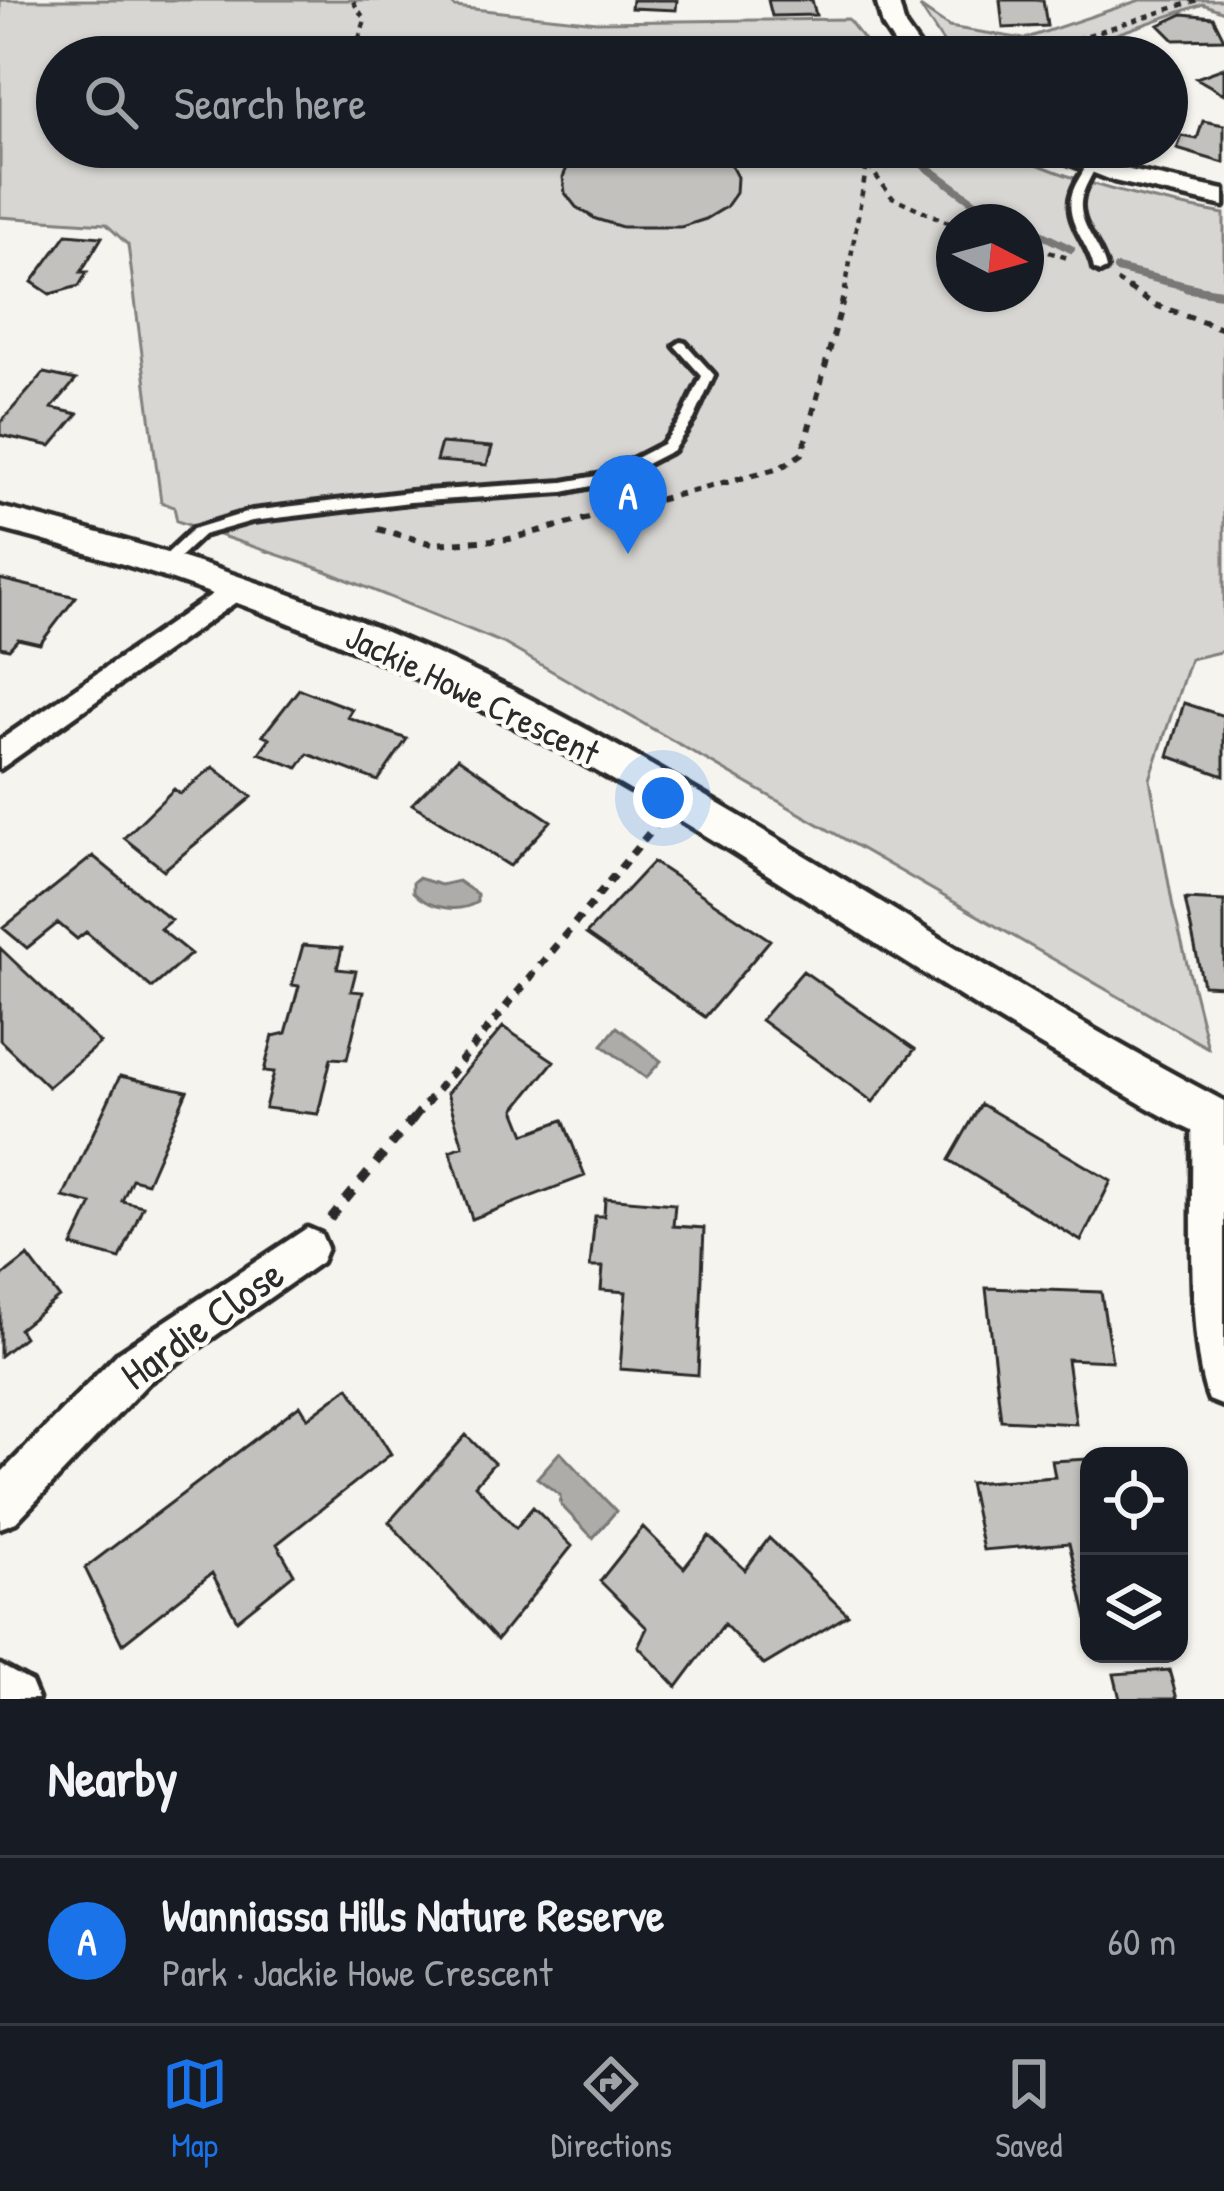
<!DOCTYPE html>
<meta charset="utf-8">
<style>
body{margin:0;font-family:"Patrick Hand",sans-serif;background:#20242c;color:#f1f3f6}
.controls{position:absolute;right:36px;bottom:36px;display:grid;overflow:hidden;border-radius:24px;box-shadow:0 3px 9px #0004}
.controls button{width:108px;height:108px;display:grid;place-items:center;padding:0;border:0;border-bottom:3px solid #363941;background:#171b24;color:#f1f3f6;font:60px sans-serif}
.compass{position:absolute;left:936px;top:204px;width:108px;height:108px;border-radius:50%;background:#171b24;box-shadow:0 3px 9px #0004;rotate:96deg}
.you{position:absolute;left:663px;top:798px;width:42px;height:42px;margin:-30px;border:9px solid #fff;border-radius:50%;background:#1a73e8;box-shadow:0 0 0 18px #1a73e833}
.badge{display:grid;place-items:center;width:78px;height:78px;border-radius:50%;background:#1a73e8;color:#fff;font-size:39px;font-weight:700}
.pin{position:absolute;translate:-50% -99px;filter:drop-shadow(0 3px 6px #0008)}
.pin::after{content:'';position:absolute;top:63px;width:42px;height:36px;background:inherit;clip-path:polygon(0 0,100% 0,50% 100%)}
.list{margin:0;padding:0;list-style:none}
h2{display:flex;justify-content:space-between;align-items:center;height:156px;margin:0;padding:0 48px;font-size:51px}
h2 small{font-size:39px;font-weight:400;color:#9ea1a6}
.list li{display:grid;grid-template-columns:78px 1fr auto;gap:36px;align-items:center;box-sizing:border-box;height:168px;padding:0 48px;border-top:3px solid #363941}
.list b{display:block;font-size:45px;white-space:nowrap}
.list p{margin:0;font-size:39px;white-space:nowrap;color:#9ea1a6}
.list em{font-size:39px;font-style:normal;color:#9ea1a6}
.icon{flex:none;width:66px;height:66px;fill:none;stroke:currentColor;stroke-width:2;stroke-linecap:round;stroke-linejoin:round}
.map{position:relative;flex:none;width:1224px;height:1699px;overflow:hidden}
.search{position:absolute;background:#171b24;box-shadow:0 3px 9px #0004;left:36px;right:36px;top:36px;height:132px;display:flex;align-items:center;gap:30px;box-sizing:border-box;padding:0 42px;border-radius:66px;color:#9ea1a6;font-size:45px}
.sheet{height:324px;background:#171b24}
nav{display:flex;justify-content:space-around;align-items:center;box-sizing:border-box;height:168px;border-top:3px solid #363941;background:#171b24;font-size:33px;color:#9ea1a6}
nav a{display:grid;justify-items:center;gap:6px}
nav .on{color:#1a73e8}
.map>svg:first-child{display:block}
</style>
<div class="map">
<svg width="1224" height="1699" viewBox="0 0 1224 1699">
<rect width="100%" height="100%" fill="#f5f4ef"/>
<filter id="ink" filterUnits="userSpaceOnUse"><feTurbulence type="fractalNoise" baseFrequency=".00833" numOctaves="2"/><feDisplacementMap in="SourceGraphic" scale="24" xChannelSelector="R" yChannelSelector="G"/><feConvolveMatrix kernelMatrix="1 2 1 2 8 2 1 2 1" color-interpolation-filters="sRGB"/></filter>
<g filter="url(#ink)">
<path fill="#d7d6d2" stroke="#81807e" stroke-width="3" fill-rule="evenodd" d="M0 0H448L455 7 597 22 848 19 877 57H57V147H1000C1070 183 1147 200 1224 214V651L1190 659 1150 779 1173 907 1208 1048 503 643 326 571 177 521 174 507 161 502 128 245 106 224 0 217ZM954 222H1026V294H954Z
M1140 0H1224V12L1203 4 1050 57H953L920 7 949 27 1024 39Z"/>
<path fill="#adaca9" stroke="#797877" stroke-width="3" d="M418 878 441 885 458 881 477 894V902C458 914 428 908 413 892V882Z
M617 1027 661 1061 646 1078 602 1045Z
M560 1452 616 1511 593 1538 561 1505 560 1495 537 1478Z"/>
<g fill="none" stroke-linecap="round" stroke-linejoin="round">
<path stroke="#797877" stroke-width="8" d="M899 147 974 202 1016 222
M1026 227 1071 249
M1117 269 1206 291"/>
<path stroke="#797877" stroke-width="9" d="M1187 288 1224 294"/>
</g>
<path fill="#c2c1be" stroke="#2b2b2b" stroke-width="3" d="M632 0H677L676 10 631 8Z
M768 0H812L816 15 772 16Z
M1000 0H1043L1047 26 1003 28Z
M1183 14 1213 17 1224 39 1174 40 1159 25Z
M1224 68V94L1196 78Z
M1203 121 1224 125V163L1177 149 1182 136 1197 139Z
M709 147 729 162 737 177 736 193 726 207 706 219 681 227H622L596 219 576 207 565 193 563 177 570 161 590 147Z
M67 234 102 237 81 272H87L79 286 50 294 32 282Z
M44 373 76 380 52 408 78 414 51 446 0 435V423Z
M441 443 492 447 487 465 436 461Z
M0 579 76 597 40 644 18 639 9 649 0 647Z
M299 689 352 709 347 717 407 739 378 781 308 754 298 768 259 753 270 738 263 735Z
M1184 703 1224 716V776L1168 756Z
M458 758 551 821 510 866 412 804Z
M213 767 252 797 164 870 124 838 174 789 180 794Z
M93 856 171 920 160 929 191 954 152 988 86 932 77 939 58 923 27 948 3 928Z
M653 862 770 940 705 1017 586 934Z
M1185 899 1224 901V986L1203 985Z
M303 945 342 948 337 969 356 971 351 991 363 992 347 1059 331 1058 318 1114 265 1108 274 1072 264 1071 273 1036 286 1033 299 986 292 985Z
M0 948 100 1043 48 1087 0 1040Z
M803 971 915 1049 873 1102 761 1020Z
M503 1027 554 1061 515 1109 525 1134 563 1120 585 1176 472 1219 450 1151 463 1146 447 1093Z
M120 1076 187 1091 147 1183 132 1179 122 1201 143 1206 120 1259 72 1246 92 1204 63 1197Z
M981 1104 1111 1181 1081 1241 949 1160Z
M605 1198 675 1204 673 1226 704 1228 698 1375 620 1369 626 1292 601 1290 603 1267H590L595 1216H604Z
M28 1256 59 1297 19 1329 24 1337 0 1356V1278Z
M986 1288 1101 1292 1112 1361 1067 1359 1076 1424 1001 1420Z
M349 1387 391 1454 277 1544 294 1574 237 1620 212 1573 122 1644 85 1568 300 1405 308 1418Z
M466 1435 494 1463 475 1485 516 1528 533 1507 572 1546 497 1640 389 1522Z
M1089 1459V1628L1069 1543 983 1550 969 1483 1055 1477 1052 1461Z
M643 1527 684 1568 709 1536 745 1570 769 1538 848 1615 764 1665 724 1624 677 1687 638 1646 647 1628 600 1581Z
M1169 1670 1177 1699H1120L1114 1674Z"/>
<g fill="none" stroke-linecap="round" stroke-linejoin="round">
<g stroke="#2b2b2b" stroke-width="10">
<path id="service" d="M1087 164 1096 166C1092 175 1086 184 1083 193 1073 222 1101 243 1106 269L1100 272 1094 269C1089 242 1062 221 1073 191 1076 182 1083 173 1087 164Z
M681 342 685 343 714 375 694 419 673 450 611 482 563 492 410 502 252 521 203 535 169 567H159L157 563 193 529 252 511 410 492 563 482 603 475 663 444 682 418 702 376 675 346Z"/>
</g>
<g stroke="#2b2b2b" stroke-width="9">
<path id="minor" d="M236 578 246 581 250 588 246 595 0 769V740Z
M1211 1099 1224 1104V1406L1209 1400C1185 1342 1194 1186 1192 1117L1198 1104Z
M307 1228 321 1234 327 1248 321 1262 149 1382 16 1522 0 1528V1474L119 1352Z
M0 1665 31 1682 38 1699H0Z"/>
</g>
<g stroke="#2b2b2b" stroke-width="9">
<path id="tertiary" d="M876 0H898L905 26 927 57H903L883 26Z
M1028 147H1064L1130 170 1224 190V206L1114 181Z
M0 507C183 552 362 612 530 699 768 822 987 977 1224 1101V1145C1171 1124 1122 1092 1073 1064 957 997 846 924 734 853 496 704 273 599 0 529Z"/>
</g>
<path stroke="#2b2b2b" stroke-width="4.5" stroke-dasharray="6 6" stroke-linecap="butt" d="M344 57 357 45 365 20 352 0
M681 57 723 51 739 57
M1019 57 1198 0
M854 147 892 197 954 225
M1026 245 1071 259
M1117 281 1133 291
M845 291 870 147"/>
<path stroke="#2b2b2b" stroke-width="6" stroke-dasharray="8 8" stroke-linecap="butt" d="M1128 288 1155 305 1224 329
M378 529 433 544 509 539 780 468 802 454 846 288"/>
<path stroke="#2b2b2b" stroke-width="8" stroke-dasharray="9 9" stroke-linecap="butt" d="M414 1118 657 824"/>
<path stroke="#2b2b2b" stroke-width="9" stroke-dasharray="12 12" stroke-linecap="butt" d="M330 1219 416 1115"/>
<use href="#service" fill="#fdfcf7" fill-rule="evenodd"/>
<use href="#minor" fill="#fdfcf7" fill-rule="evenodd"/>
<use href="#tertiary" fill="#fdfcf7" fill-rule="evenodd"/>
</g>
</g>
<g text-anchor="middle" stroke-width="9" stroke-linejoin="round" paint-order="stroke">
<g font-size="36" fill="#2b2b2b" stroke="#fdfcf7">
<text transform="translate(473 694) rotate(26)" y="13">Jackie Howe Crescent</text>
</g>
<g font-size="42" fill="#2b2b2b" stroke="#fdfcf7">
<text transform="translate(202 1324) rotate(-36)" y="15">Hardie Close</text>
</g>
</g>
</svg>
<div class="controls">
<button><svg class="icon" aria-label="locate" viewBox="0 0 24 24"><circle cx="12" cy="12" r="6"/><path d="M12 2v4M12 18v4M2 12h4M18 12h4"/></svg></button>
<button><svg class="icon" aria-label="layers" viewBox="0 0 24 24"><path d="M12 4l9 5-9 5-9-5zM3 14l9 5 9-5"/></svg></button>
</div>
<svg class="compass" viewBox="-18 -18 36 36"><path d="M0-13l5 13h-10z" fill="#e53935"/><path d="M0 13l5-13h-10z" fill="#9ea1a6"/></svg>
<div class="you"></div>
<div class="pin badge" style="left:628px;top:554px">A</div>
<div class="search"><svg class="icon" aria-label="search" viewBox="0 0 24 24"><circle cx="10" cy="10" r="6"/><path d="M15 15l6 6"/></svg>Search here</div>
</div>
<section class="sheet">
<h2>Nearby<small></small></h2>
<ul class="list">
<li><span class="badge">A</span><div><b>Wanniassa Hills Nature Reserve</b><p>Park · Jackie Howe Crescent</p></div><em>60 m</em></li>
</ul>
</section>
<nav>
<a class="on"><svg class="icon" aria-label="map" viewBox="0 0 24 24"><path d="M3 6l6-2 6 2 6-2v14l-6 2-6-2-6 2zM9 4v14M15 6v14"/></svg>Map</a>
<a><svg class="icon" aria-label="directions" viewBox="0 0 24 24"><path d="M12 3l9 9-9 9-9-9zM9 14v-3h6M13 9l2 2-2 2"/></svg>Directions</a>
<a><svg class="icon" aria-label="saved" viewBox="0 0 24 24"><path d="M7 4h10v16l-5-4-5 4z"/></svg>Saved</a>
</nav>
